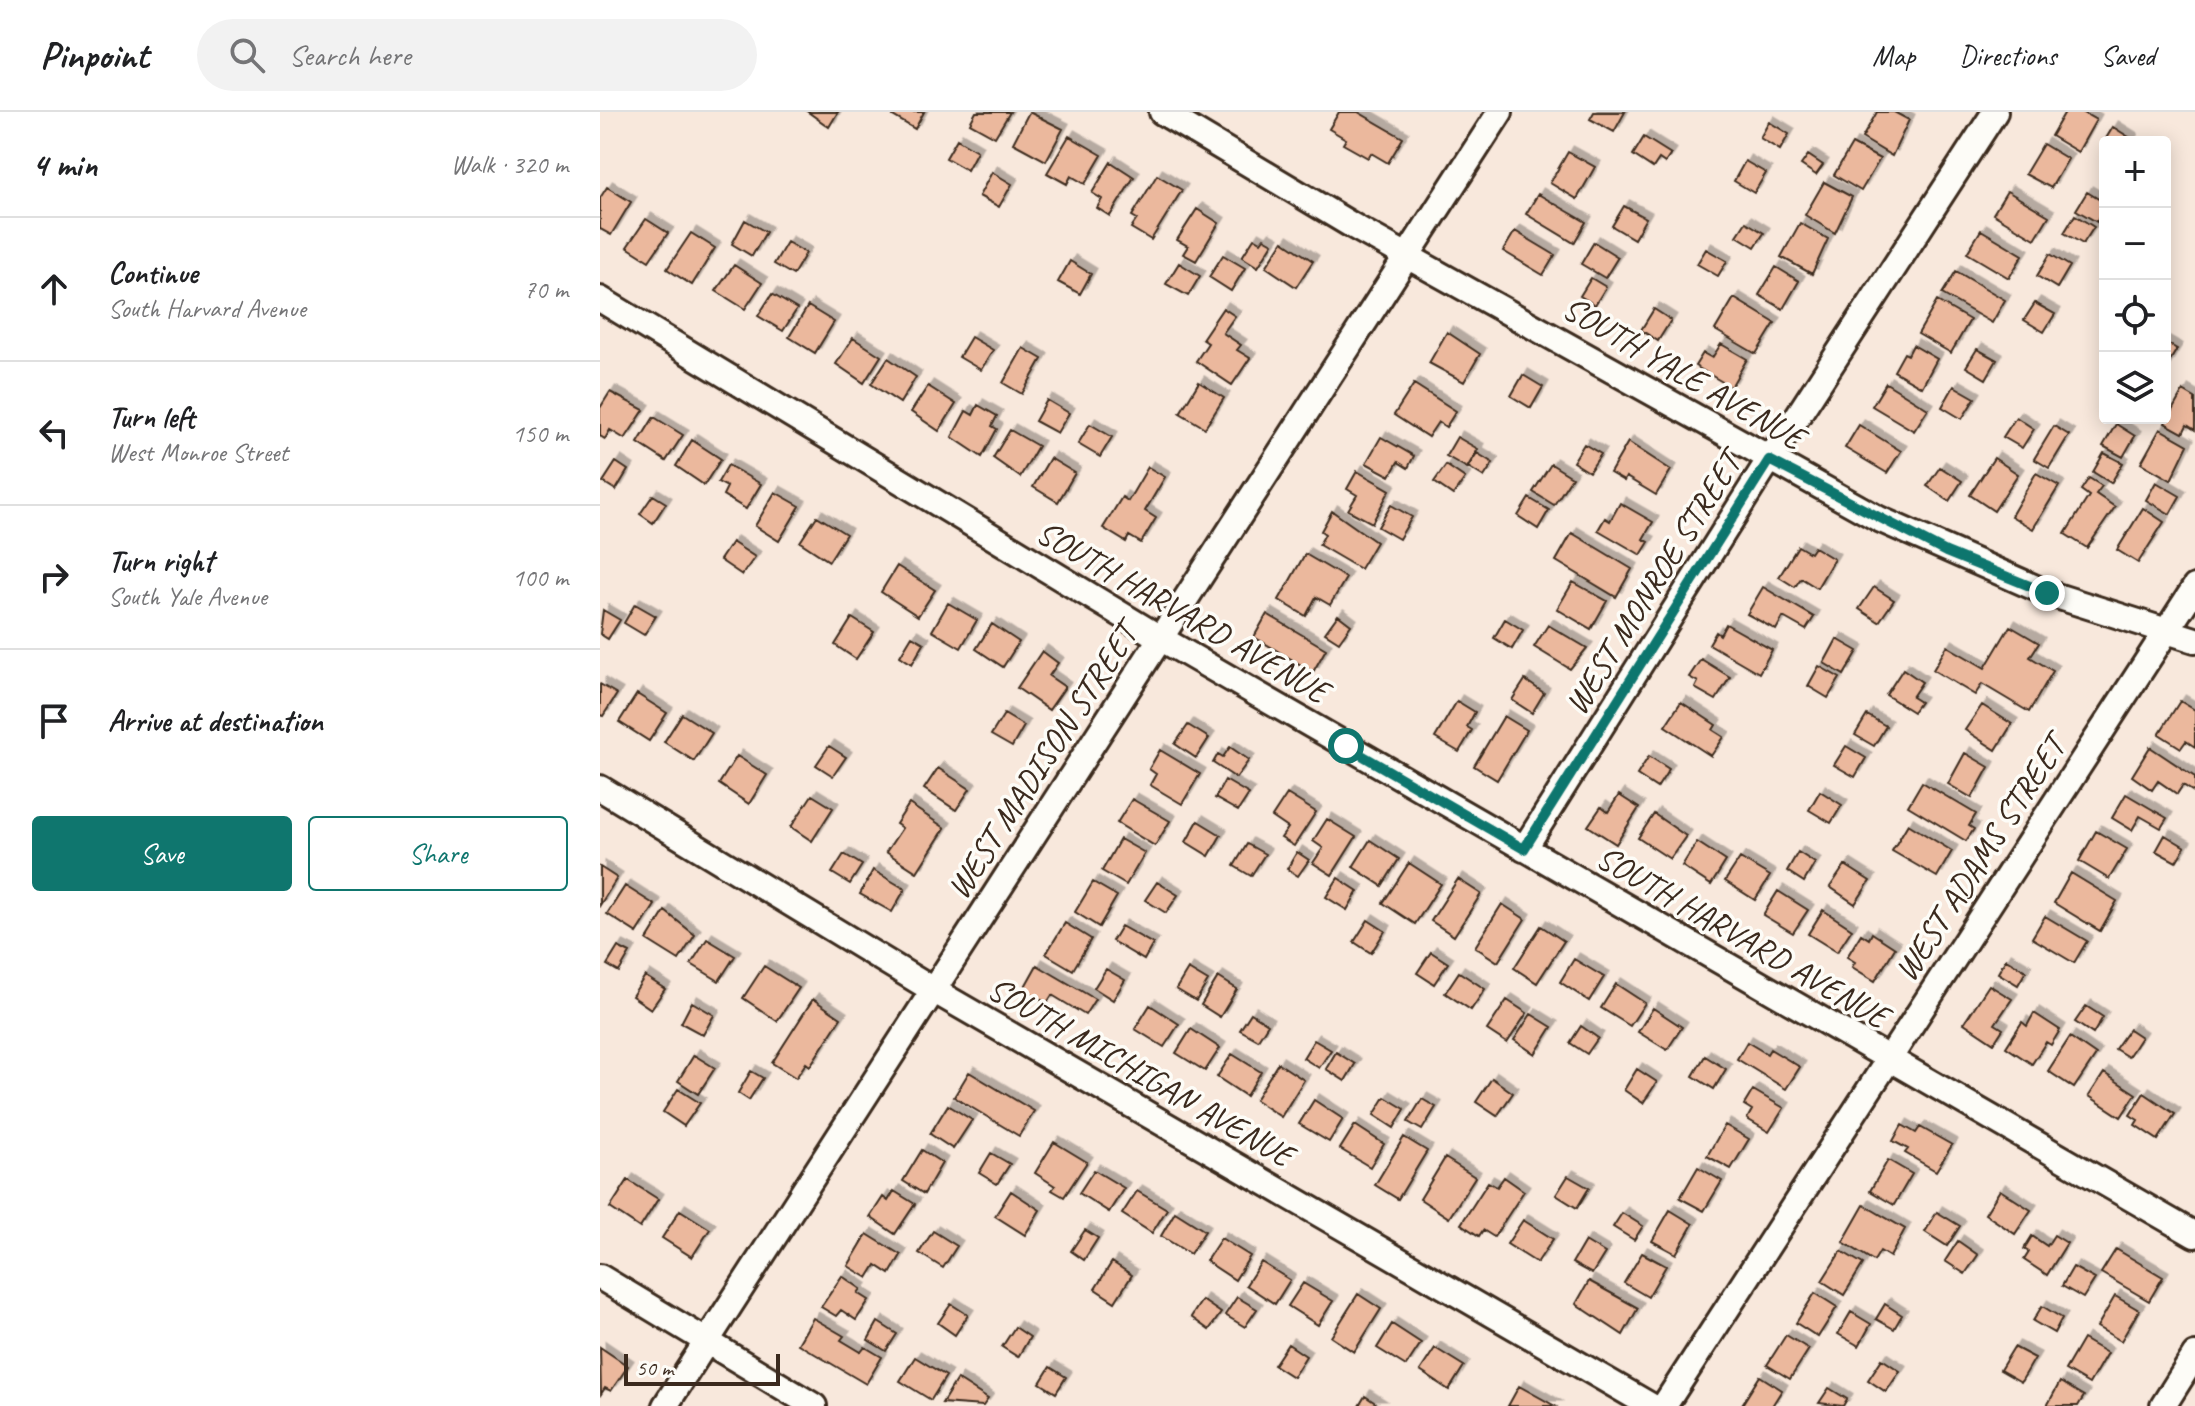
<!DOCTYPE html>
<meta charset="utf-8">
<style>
body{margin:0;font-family:Caveat,sans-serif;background:#f2f2f2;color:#202124}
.controls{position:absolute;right:24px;top:24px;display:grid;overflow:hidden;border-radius:8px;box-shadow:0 4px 20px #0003}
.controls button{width:72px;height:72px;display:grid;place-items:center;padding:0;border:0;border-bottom:2px solid #e0e0e0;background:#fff;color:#202124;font:40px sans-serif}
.scale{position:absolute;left:24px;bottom:20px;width:156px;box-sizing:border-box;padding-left:8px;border:4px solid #3b2a1e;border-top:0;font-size:22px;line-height:28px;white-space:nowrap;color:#3b2a1e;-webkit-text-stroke:6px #fdfcf7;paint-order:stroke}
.stop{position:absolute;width:24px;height:24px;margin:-18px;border:6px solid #0f766e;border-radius:50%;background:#fff}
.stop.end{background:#0f766e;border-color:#fff;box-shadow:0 2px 8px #0008}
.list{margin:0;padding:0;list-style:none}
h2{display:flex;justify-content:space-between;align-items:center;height:104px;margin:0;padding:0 32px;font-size:34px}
h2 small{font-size:26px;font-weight:400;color:#757577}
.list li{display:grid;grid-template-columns:52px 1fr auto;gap:24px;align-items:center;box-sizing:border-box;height:144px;padding:0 32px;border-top:2px solid #e0e0e0}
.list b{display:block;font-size:30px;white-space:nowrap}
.list p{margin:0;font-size:26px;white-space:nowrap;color:#757577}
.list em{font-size:26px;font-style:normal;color:#757577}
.actions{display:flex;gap:16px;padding:24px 32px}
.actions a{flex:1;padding:18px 0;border:2px solid #0f766e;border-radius:8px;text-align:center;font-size:28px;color:#0f766e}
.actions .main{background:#0f766e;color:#fff}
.icon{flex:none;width:44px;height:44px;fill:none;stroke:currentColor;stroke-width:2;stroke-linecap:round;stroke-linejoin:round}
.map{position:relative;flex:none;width:1595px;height:1294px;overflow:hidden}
header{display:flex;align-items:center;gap:48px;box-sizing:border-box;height:112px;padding:0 40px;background:#fff;border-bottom:2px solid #e0e0e0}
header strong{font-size:38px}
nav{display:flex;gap:44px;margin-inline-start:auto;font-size:28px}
.search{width:560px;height:72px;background:#f2f2f2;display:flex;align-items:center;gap:20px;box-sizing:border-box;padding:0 28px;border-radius:44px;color:#757577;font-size:30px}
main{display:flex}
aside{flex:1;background:#fff}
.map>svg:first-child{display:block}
</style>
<header>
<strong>Pinpoint</strong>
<div class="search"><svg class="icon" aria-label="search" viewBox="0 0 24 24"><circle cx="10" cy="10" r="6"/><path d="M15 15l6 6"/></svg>Search here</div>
<nav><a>Map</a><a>Directions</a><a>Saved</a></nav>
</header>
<main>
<aside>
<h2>4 min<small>Walk · 320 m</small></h2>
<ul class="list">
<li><svg class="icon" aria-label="ahead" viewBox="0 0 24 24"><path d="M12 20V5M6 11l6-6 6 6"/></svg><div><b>Continue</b><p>South Harvard Avenue</p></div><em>70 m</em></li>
<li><svg class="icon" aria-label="left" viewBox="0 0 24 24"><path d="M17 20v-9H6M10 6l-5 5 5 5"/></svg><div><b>Turn left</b><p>West Monroe Street</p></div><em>150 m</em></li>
<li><svg class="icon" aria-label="right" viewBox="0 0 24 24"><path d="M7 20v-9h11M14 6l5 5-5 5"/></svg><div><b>Turn right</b><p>South Yale Avenue</p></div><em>100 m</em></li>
<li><svg class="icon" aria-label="arrive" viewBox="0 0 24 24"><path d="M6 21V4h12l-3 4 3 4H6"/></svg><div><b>Arrive at destination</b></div></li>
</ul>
<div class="actions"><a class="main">Save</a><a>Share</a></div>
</aside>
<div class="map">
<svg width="1595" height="1294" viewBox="0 0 1595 1294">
<defs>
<filter id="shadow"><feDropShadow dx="5.5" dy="-5.5" stdDeviation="0" flood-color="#0004"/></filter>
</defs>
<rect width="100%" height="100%" fill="#f8e8dc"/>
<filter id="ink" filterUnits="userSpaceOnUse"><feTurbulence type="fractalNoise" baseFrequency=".0125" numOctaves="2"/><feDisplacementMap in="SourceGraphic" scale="16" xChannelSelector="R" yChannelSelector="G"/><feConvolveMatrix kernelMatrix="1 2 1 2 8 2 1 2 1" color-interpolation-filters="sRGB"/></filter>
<g filter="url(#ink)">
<path fill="#ebb89d" stroke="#3b2a1e" stroke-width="2" filter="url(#shadow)" d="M208 0H238L229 15Z
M295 0H324L315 17 293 4Z
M376 0H410L395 25 370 11Z
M429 0 463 17 446 49 413 31Z
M739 0H758L803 26 788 51 771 41 768 46 743 32 746 27 729 17Z
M994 0H1025L1014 20 990 7Z
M1277 0H1294L1309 8 1292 44 1262 26Z
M1465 0H1482L1496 8 1478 40 1451 24Z
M1169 10 1189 22 1180 38 1160 26Z
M1513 15 1532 27 1530 30 1502 33Z
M469 24 502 43 485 72 471 64 467 72 447 61Z
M1044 25 1071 42 1065 51 1059 47 1053 56 1033 43Z
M357 27 377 39 367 58 346 46Z
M1252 32 1280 47 1261 79 1234 63Z
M1443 32 1468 47 1451 76 1425 62Z
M968 40 995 55 977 87 950 71Z
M1208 43 1223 53 1216 63 1201 53Z
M1145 49 1166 61 1154 81 1134 69Z
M511 50 534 65 510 104 497 96 502 87 492 81Z
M392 60 412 72 399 95 379 84Z
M557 63 582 78 551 128 531 116 537 107 532 104Z
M1224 70 1252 85 1235 121 1205 103Z
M7 75 31 90 11 123 0 117V86Z
M1407 79 1449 104 1435 127 1393 102Z
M1487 80 1505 91 1497 110 1476 98Z
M938 82 986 110 974 131 926 102Z
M1024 94 1046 106 1034 127 1012 114Z
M597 97 619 111 596 149 583 142 588 134 577 128Z
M1475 103 1494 115 1483 132 1464 121Z
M46 107 68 121 49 149 27 135Z
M145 108 166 120 152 144 132 132Z
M1146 110 1164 121 1155 135 1137 124Z
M1200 111 1228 127 1212 162 1181 145Z
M1381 118 1423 143 1409 166 1367 141Z
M915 119 955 143 943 163 903 139Z
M91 121 115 136 92 173 67 157Z
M654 126 661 130 664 126 673 131 658 155 642 145Z
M683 129 713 149 696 175 666 155Z
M187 130 206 141 193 163 174 152Z
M994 130 1018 145 1005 166 981 152Z
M1106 137 1127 149 1118 164 1097 152Z
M1450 142 1470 154 1457 176 1437 164Z
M623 143 645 156 631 179 609 165Z
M470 149 491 162 480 182 458 170Z
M579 151 600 164 588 184 566 172Z
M134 153 162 171 145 197 116 179Z
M1176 155 1199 169 1183 197 1159 183Z
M1356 159 1405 188 1392 211 1342 182Z
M991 166 1006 175 995 193 980 184Z
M172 182 197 197 183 219 158 204Z
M1134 186 1175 211 1156 242 1115 218Z
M1337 189 1370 208 1351 241 1318 222Z
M1435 191 1455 202 1444 220 1424 208Z
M208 194 234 210 215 241 189 225Z
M623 196 635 204 623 221 641 233 637 238 650 246 632 273 596 249 608 231 602 227Z
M1054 197 1071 208 1058 229 1041 218Z
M847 220 880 242 864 270 829 251Z
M371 225 393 238 381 258 359 245Z
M253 226 281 244 264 271 236 252Z
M1565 230 1577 237 1565 257Z
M1121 232 1147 247 1131 275 1095 254 1103 241 1112 246Z
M1313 233 1337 247 1322 275 1294 259 1304 241 1308 243Z
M423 236 442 247 422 282 403 271Z
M1377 237 1397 248 1386 267 1366 255Z
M288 246 316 265 300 291 271 272Z
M923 263 943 275 931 296 911 284Z
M599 270 624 286 605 316 580 301Z
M1286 271 1328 297 1314 319 1272 294Z
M814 272 856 299 846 315 838 310 828 325 794 303Z
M328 274 356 292 339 319 311 300Z
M1354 274 1375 286 1362 307 1342 295Z
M1583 279 1595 286V318L1587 313 1583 321 1565 311Z
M10 280 44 298 25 327 10 318 5 327 0 324V296Z
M447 288 469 301 457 321 435 309Z
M378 293 397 304 392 314 397 317 382 345 352 325 366 299 373 303Z
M54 305 83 323 66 349 38 331Z
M1416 305 1434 317 1422 336 1403 325Z
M490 312 512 325 500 345 478 332Z
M1516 312 1535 324 1523 345 1503 334Z
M1259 313 1301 339 1287 361 1245 336Z
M1454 314 1469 323 1449 356 1434 347Z
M1560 317 1588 333 1571 368 1541 351Z
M410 318 438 334 420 365 393 346Z
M781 325 814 344 808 356 798 350 790 364 766 351Z
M857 325 878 337 867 356 846 344Z
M92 328 121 347 104 373 76 354Z
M1028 330 1071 358 1056 383 1026 365 1024 369 1010 361Z
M984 332 1001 342 989 360 973 350Z
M877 341 893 351 884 365 868 355Z
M1504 341 1523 351 1511 371 1493 360Z
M450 346 475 361 458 390 433 375Z
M1394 346 1418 362 1394 399 1370 383Z
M16 350 28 358 16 378 3 370Z
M951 352 972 365 954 393 933 380Z
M128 353 161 372 146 397 123 383 127 375 118 370Z
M846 353 865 366 853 383 834 370Z
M548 355 565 365 545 399 556 406 541 431 529 424 526 430 503 416 522 385 528 389Z
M1340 355 1362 369 1349 389 1327 374Z
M757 359 790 378 772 411 748 398 757 383 747 377Z
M1436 361 1459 374 1433 417 1411 404Z
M1489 366 1502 374 1496 382 1515 395 1487 436 1465 422 1489 384 1481 378Z
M1556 370 1580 384 1570 402 1546 388Z
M175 380 200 394 179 429 155 414Z
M53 383 66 391 53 411 40 402Z
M929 386 949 398 938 417 918 404Z
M1020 391 1053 410 1043 427 1049 430 1041 443 998 418 1005 406 1010 409Z
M791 393 812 405 799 427 778 415Z
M1543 396 1564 410 1538 451 1517 438Z
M732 399 776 430 760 457 719 433 725 422 721 419Z
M217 404 246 422 229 449 200 430Z
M972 421 1032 457 1016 485 956 449Z
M132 430 155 445 142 463 120 448Z
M1198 434 1210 441 1214 435 1234 447 1217 476 1201 466 1195 475 1179 465Z
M705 442 746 466 730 493 716 485 706 504 679 488Z
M297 454 335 478 318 504 281 480Z
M973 470 1007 489 991 517 957 497Z
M1163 475 1214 505 1206 518 1183 505 1176 518 1147 502Z
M1274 475 1294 488 1279 510 1259 497Z
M348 491 377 508 361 536 332 519Z
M35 492 56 504 44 523 24 511Z
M3 498 20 508 8 527 0 522Z
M667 502 726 537 713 560 654 525Z
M738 503 751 513 739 530 725 521Z
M252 506 274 520 256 547 235 533Z
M905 507 923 518 912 537 894 526Z
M392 512 419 530 403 555 376 537Z
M1126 512 1172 538 1159 561 1109 532 1116 520 1120 523Z
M948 513 987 536 970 557 934 535Z
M1410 514 1439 531 1430 545 1453 559 1429 600 1382 572 1375 583 1333 558 1347 534 1385 556Z
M312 524 324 531 312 552 300 544Z
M1237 527 1258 539 1244 563 1224 551Z
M442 539 458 551 449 564 465 575 449 598 417 576Z
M1101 547 1130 565 1116 588 1095 576 1098 570 1089 565Z
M1219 554 1240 566 1228 586 1208 574Z
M1303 557 1322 570 1312 585 1320 590 1313 600 1286 583Z
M925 568 944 581 932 601 912 588Z
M0 572 17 582 3 604 0 603Z
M37 582 67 601 49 629 19 610Z
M857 589 875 600 867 615 872 618 859 640 835 626Z
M1580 589 1595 598V635L1586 629 1581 636 1559 622Z
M1081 590 1116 613 1113 618 1124 625 1111 644 1065 614Z
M1382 593 1412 612 1396 638 1365 618Z
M82 602 112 621 94 649 64 630Z
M404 602 424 614 412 635 391 623Z
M1267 603 1286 614 1274 634 1255 623Z
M904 604 927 618 897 668 874 654Z
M588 613 609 626 596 646 575 632Z
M229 634 246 645 233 664 216 653Z
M1246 634 1266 646 1255 665 1234 653Z
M630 635 649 648 636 666 613 651 618 642 623 645Z
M1550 635 1595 665V681L1583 673 1577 682 1558 669 1552 678 1532 664Z
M560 638 600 662 582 692 550 673 556 662 549 657Z
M1365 641 1389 655 1372 686 1348 672Z
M137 644 167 663 149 692 119 672Z
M1049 644 1069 657 1057 676 1037 663Z
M338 656 370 677 356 698 324 677Z
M625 668 649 682 638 699 615 686Z
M1322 670 1376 702 1369 714 1374 717 1366 729 1308 694Z
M1220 679 1242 693 1231 711 1209 698Z
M687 682 716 700 694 734 681 726 688 716 672 705Z
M1526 682 1567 706 1561 716 1540 704 1532 718 1512 706Z
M212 683 233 696 212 729 191 715Z
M1019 683 1039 696 1016 732 988 714 1001 695 1008 700Z
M532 687 570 709 555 734 517 711Z
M309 692 345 716 317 760 286 740 302 716 296 712Z
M1054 702 1086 724 1070 747 1038 726Z
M727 707 756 725 732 763 713 751 723 736 713 729Z
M598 709 621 723 609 744 586 730Z
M1308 712 1352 739 1337 765 1292 739Z
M1496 719 1527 737 1509 767 1479 749Z
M1565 723 1585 735 1576 750 1556 739Z
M520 727 545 741 526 773 502 759Z
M770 728 799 747 782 774 753 755Z
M1097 730 1126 749 1111 773 1082 754Z
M647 732 665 742 651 764 634 754Z
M697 740 709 748 698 764 687 757Z
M1198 740 1215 751 1204 770 1187 759Z
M244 742 262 753 250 772 232 761Z
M1140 746 1170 764 1155 788 1125 769Z
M809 751 841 772 815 812 783 791Z
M1245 753 1270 769 1255 792 1230 775Z
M0 755 17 766 0 793Z
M273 758 305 777 292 800 260 782Z
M1471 761 1517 789 1500 819 1454 791Z
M738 766 758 779 747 798 726 785Z
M858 767 881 782 854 824 831 809Z
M493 770 517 784 499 815 475 800Z
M557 770 578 783 566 801 545 788Z
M25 774 55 793 37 821 7 802Z
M1178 779 1208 798 1193 821 1163 803Z
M902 792 925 807 898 850 875 835Z
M1223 798 1252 817 1237 840 1208 822Z
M65 799 95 823 79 848 47 828Z
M1445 804 1487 829 1474 851 1432 826Z
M768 808 785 819 771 841 754 830Z
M465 811 491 827 473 858 446 842Z
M521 814 553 832 544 848 512 829Z
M941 814 964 829 937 871 914 856Z
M1272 821 1295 836 1275 869 1252 855 1255 850 1247 845 1261 822 1269 827Z
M107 827 135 844 119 869 91 852Z
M18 835 30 841 19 860 7 853Z
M831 840 848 851 834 872 817 861Z
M974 847 1004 865 989 889 960 870Z
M1406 847 1426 859 1418 873 1398 861Z
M437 853 495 887 485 903 452 883 447 891 423 878Z
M164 854 199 876 177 909 143 886Z
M506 857 525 868 513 888 494 876Z
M588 857 608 869 596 889 576 877Z
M859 860 885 877 871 898 845 881Z
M45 864 65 877 51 897 32 884Z
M618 865 637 877 620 905 601 893Z
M1016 872 1045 891 1030 914 1001 896Z
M1389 873 1412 887 1395 912 1403 917 1394 931 1364 911Z
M213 887 241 906 210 954 206 951 196 966 172 951Z
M907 888 927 901 907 931 887 918Z
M92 890 114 903 103 923 81 911Z
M550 893 579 912 564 935 535 917Z
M1486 894 1503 905 1493 922 1475 910Z
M1053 896 1082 915 1067 938 1038 920Z
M651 901 668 912 658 928 640 918Z
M1434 901 1460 918 1451 933 1446 930 1432 952 1406 935 1422 910 1427 914Z
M931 902 952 915 935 942 914 928Z
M981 914 998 926 987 942 970 931Z
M591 917 620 936 605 959 576 941Z
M1529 917 1541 925 1528 945 1515 937Z
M1470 925 1496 943 1474 976 1448 959Z
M714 928 731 938 719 956 703 946Z
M1147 930 1167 942 1170 937 1200 955 1186 977 1137 947Z
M736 940 755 952 745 969 726 957Z
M632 942 661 960 646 984 617 965Z
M94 943 115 956 98 982 78 969Z
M1105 944 1126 957 1114 977 1093 964Z
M678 951 704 968 681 1005 655 988Z
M1037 957 1057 970 1043 991 1024 978Z
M151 959 163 966 149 988 138 981Z
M369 960 434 999 419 1024 354 985Z
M1504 961 1536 982 1521 1005 1489 984Z
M892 966 913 981 897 1004 876 990Z
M78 977 100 991 84 1014 63 1000Z
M1153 978 1184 996 1169 1020 1147 1007 1152 998 1144 993Z
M1544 981 1575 1002 1558 1028 1535 1013 1538 1008 1530 1003Z
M785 985 805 997 794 1016 774 1003Z
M822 987 836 995 822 1018 808 1010Z
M714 988 743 1007 729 1030 699 1012Z
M348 993 372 1008 353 1037 330 1022Z
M755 1013 784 1032 770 1055 740 1037Z
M1125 1013 1149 1027 1131 1057 1107 1044Z
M1302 1013 1316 1021 1320 1015 1352 1033 1336 1059 1305 1041 1308 1037 1293 1029Z
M804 1025 827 1039 798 1087 775 1073Z
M454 1030 487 1050 464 1085 452 1078 455 1074 435 1061Z
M322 1038 342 1051 324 1082 303 1069Z
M391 1041 410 1052 397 1072 379 1061Z
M845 1046 875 1065 849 1106 820 1087Z
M1288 1048 1312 1062 1294 1093 1270 1079Z
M1098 1055 1122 1069 1104 1099 1080 1086Z
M494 1058 524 1076 509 1100 479 1081Z
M968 1064 989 1076 977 1096 956 1083Z
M904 1065 924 1079 894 1125 883 1118 879 1124 861 1112 888 1070 897 1075Z
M28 1068 58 1087 40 1116 10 1096Z
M1400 1078 1431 1098 1415 1122 1385 1102Z
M294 1079 315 1092 295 1122 270 1105 283 1085 288 1089Z
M411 1079 440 1098 425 1123 395 1104Z
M537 1079 567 1097 552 1121 522 1102Z
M1264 1093 1305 1117 1290 1145 1280 1139 1274 1149 1243 1130Z
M80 1098 110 1117 92 1145 62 1126Z
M1070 1098 1093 1112 1076 1142 1052 1129Z
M575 1100 605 1119 590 1142 561 1124Z
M1337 1100 1360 1114 1347 1134 1325 1120Z
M1022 1101 1043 1114 1034 1128 1013 1115Z
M923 1108 953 1127 937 1151 907 1132Z
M485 1118 498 1126 484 1148 471 1139Z
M333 1119 357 1134 343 1156 319 1141Z
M267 1122 301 1143 290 1162 276 1153 268 1166 248 1154Z
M1454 1123 1467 1131 1447 1163 1424 1148 1429 1140 1424 1137 1432 1124 1447 1134Z
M621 1126 650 1144 635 1168 606 1149Z
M985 1129 1005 1141 992 1162 972 1151Z
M1358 1129 1378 1143 1365 1162 1345 1149Z
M1516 1137 1563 1165 1549 1189 1501 1161Z
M1241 1139 1263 1152 1244 1183 1222 1169Z
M1042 1141 1066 1154 1048 1185 1024 1171Z
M512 1150 532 1163 515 1190 495 1177Z
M661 1150 690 1168 675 1192 646 1173Z
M1473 1155 1495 1167 1483 1186 1462 1174Z
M242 1164 261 1177 258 1181 269 1188 256 1208 241 1198 236 1204 221 1195Z
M989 1169 1038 1196 1023 1223 976 1192Z
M703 1171 733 1189 718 1213 688 1194Z
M1215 1181 1237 1195 1218 1225 1196 1211Z
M758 1182 781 1197 754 1240 731 1225Z
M1515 1184 1539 1198 1521 1229 1497 1215Z
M637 1185 657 1197 645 1215 625 1203Z
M602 1188 621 1201 609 1218 591 1205Z
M351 1192 368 1203 355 1223 338 1211Z
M1285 1192 1302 1203 1294 1217 1276 1207Z
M1442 1194 1462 1206 1454 1221 1433 1209Z
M1251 1200 1271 1212 1259 1234 1238 1222Z
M213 1206 244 1224 241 1228 261 1240 265 1235 282 1245 266 1272 198 1232Z
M278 1210 297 1222 286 1239 268 1228Z
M792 1212 821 1231 806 1254 777 1236Z
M415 1215 430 1225 418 1245 402 1235Z
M1186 1223 1209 1237 1190 1267 1167 1253Z
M1483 1227 1507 1241 1489 1272 1465 1258Z
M688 1232 706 1244 693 1265 674 1253Z
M0 1235 28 1254 11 1279 5 1276 1 1282Z
M1414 1235 1435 1246 1421 1270 1400 1258Z
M835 1236 864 1254 849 1278 820 1259Z
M315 1245 346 1264 331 1288 300 1269Z
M1282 1247 1300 1259 1286 1280 1268 1268Z
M450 1255 466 1265 456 1281 440 1271Z
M1160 1264 1182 1278 1172 1294H1141Z
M357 1267 388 1287 383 1294 342 1291Z
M1460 1270 1484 1284 1478 1294H1447Z
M919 1274 955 1294H908Z
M1229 1276 1247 1287 1243 1294 1219 1291Z
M765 1284 780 1294H759Z"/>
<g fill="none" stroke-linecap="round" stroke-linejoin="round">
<g stroke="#3b2a1e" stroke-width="30">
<path id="minor" d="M562 0 753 114 1279 407 1447 481 1595 528
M0 187 560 526 1595 1123
M0 676 333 878 1051 1294
M924 737 1169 348 1395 0
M0 1165 214 1294
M65 1294 900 0
M1064 1294 1595 475
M1563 1294 1595 1243"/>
</g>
<use href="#minor" stroke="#fdfcf7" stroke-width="24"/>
</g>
</g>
<g fill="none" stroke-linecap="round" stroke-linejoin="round" filter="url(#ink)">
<path stroke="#0f766e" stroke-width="10" d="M746 634 924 737 1169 348 1346 440 1447 481"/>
</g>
<g text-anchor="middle" stroke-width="7" stroke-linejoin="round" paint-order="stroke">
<g font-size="34" fill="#3b2a1e" stroke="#fdfcf7">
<text transform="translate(1084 260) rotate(30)" y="12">SOUTH YALE AVENUE</text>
<text transform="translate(1052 471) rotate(-58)" y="12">WEST MONROE STREET</text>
<text transform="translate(583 499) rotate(30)" y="12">SOUTH HARVARD AVENUE</text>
<text transform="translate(441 649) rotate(-57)" y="12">WEST MADISON STREET</text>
<text transform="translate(1379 746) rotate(-57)" y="12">WEST ADAMS STREET</text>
<text transform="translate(1143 824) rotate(30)" y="12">SOUTH HARVARD AVENUE</text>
<text transform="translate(541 959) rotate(30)" y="12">SOUTH MICHIGAN AVENUE</text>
</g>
</g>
</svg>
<div class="controls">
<button>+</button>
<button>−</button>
<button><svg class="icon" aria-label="locate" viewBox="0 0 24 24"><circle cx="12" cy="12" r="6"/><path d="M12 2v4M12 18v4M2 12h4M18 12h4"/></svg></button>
<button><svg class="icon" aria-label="layers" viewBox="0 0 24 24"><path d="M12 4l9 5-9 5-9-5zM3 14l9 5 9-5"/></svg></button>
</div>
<div class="scale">50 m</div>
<div class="stop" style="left:746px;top:634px"></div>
<div class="stop end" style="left:1447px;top:481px"></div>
</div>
</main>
